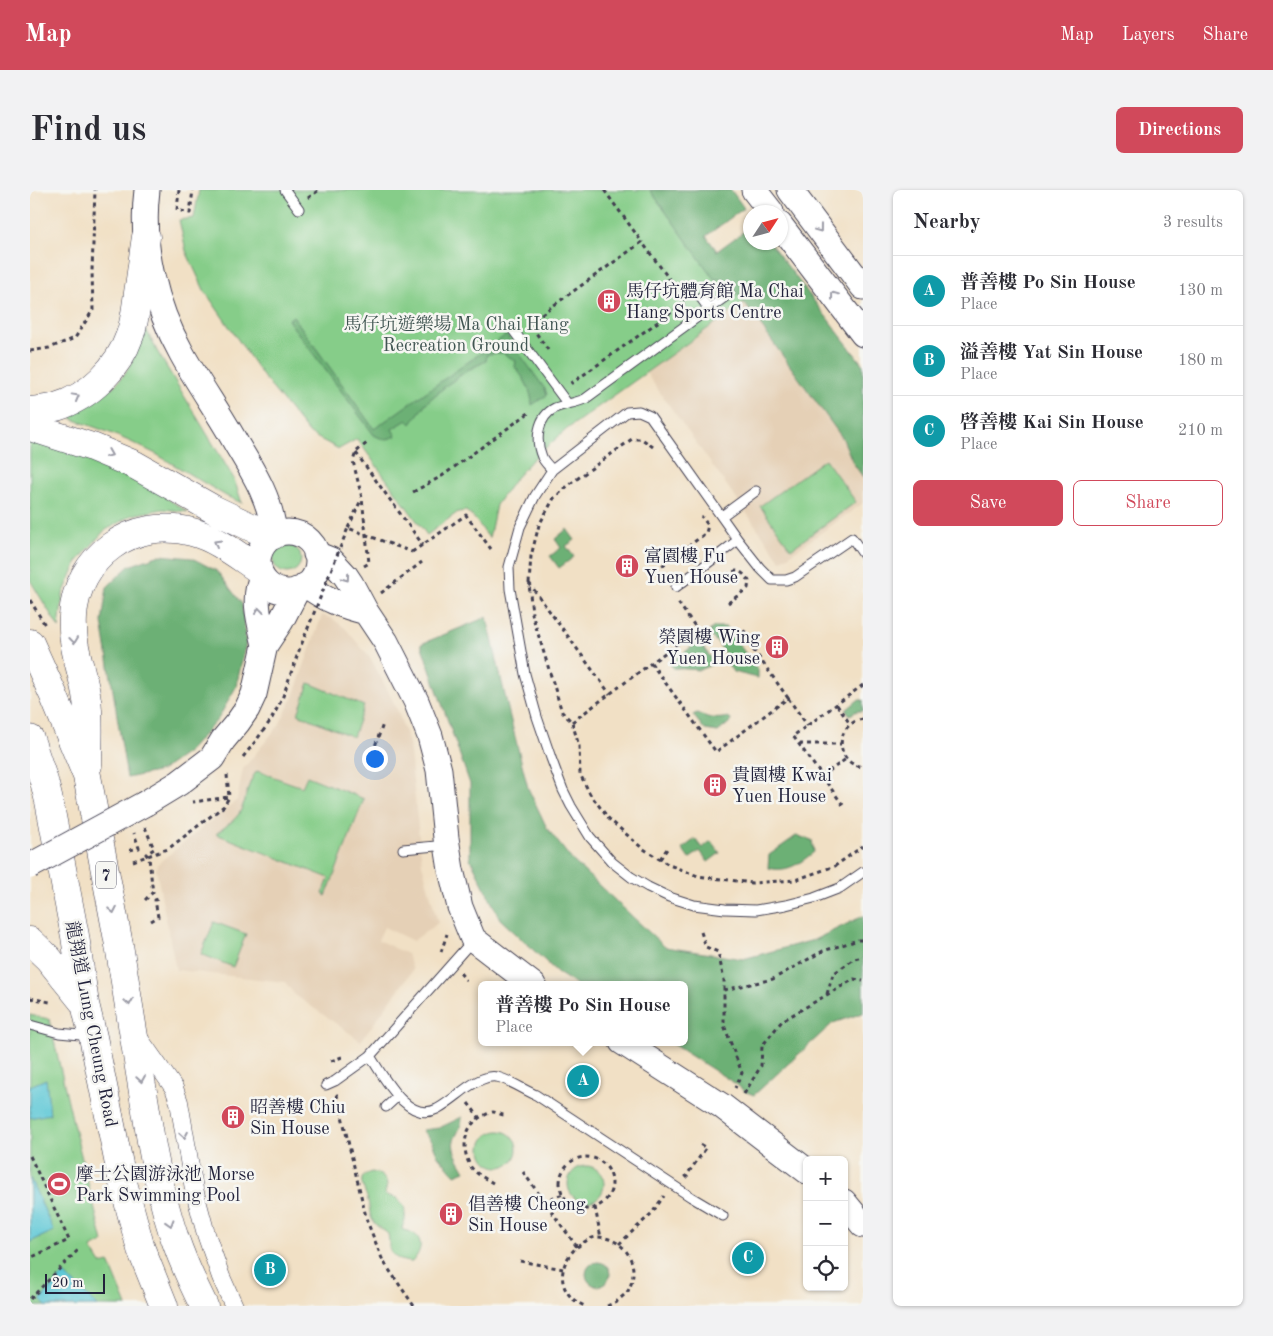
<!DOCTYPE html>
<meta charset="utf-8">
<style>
body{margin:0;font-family:"Old Standard TT","Noto Serif TC",serif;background:#f2f2f3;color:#2b2b33}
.controls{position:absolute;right:15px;bottom:15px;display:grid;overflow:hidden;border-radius:8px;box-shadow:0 1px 4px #0004}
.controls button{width:45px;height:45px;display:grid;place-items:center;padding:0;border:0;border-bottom:1px solid #e1e1e2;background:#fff;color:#2b2b33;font:25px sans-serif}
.compass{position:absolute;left:713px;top:15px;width:45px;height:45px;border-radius:50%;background:#fff;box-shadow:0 1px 4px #0004;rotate:54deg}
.scale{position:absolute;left:15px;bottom:12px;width:60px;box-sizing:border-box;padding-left:5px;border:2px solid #22223b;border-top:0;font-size:14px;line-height:18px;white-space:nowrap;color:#22223b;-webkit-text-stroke:4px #f6f6f2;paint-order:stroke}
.you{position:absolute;left:344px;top:568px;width:18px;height:18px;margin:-12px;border:4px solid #fff;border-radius:50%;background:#1a73e8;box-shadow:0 0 0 8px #1a73e833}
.badge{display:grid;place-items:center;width:32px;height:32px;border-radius:50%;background:#d1495b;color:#fff;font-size:16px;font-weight:700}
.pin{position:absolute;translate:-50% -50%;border:2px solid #fff;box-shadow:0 1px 5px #0006}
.popup{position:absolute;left:448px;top:791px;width:210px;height:65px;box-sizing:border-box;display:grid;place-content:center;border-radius:8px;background:#fff;filter:drop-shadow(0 1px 4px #0005);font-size:16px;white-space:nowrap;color:#7c7c81}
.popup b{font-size:19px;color:#2b2b33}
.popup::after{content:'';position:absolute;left:50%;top:100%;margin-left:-10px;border:10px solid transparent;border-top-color:#fff}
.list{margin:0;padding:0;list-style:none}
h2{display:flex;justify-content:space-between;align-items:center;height:65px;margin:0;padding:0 20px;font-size:21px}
h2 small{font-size:16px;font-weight:400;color:#7c7c81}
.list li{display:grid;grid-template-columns:32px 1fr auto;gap:15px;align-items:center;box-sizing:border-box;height:70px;padding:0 20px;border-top:1px solid #e1e1e2}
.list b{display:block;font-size:19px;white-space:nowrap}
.list p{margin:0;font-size:16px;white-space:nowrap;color:#7c7c81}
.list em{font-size:16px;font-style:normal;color:#7c7c81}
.actions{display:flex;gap:10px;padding:15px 20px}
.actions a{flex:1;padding:11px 0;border:1px solid #d1495b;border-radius:8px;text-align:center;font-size:18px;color:#d1495b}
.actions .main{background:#d1495b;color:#fff}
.icon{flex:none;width:28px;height:28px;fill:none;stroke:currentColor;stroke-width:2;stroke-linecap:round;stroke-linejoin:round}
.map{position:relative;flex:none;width:833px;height:1116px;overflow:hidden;border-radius:8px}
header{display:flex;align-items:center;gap:30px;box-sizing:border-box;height:70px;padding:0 25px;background:#d1495b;color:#fff}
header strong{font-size:24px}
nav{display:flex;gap:28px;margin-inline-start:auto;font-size:18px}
.intro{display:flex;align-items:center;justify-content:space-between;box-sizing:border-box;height:120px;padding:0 30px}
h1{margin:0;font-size:35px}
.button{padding:12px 22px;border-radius:8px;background:#d1495b;color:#fff;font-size:18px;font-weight:700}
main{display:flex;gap:30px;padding:0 30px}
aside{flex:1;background:#fff;border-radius:8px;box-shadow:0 1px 4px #0004}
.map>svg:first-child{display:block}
</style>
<header>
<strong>Map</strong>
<nav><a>Map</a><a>Layers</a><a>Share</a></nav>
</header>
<div class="intro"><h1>Find us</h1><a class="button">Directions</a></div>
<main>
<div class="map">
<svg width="833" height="1116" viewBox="0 0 833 1116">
<rect width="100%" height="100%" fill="#f6f6f2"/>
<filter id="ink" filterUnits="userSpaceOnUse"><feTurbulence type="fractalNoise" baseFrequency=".02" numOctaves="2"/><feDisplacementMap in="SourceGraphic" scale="10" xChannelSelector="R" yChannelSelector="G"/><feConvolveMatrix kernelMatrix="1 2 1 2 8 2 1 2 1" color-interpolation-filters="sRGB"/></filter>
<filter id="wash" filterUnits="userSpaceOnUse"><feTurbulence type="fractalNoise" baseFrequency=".0096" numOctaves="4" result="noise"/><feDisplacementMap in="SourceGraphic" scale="20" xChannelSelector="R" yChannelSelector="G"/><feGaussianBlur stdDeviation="1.12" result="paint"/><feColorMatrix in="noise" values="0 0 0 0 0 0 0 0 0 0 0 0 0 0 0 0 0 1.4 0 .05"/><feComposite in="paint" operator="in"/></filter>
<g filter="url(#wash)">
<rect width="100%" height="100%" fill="#f1e0c5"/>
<path fill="#e5d0b6" d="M714 112 813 249 823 273 833 287V313L751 371 616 183Z
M292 425 303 429 315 438 341 469 359 503 368 522 379 553 392 674 408 733 383 751 354 737 348 750 377 764 383 780 331 851 265 805 255 792 146 780 126 679 127 675 131 671 207 610 213 579 249 535 263 507Z"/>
<path fill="#86cd89" stroke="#547862" d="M169 0H687L671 44 688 67 720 52 750 87 537 239 502 270 484 290 466 315 459 348 444 328 436 321 428 322 397 345 327 249 309 259 280 244 235 189 174 100 156 61 149 30 164 28Z
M114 141H117L127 161 194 272 204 289 212 313 196 306 126 264 101 252 78 242 42 229V225C55 216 73 206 84 196 100 181 107 161 114 141Z
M0 246 106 288 158 322 133 319 102 325 74 341 47 372 33 404 29 438 0 390Z
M795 269 826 312 761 359 730 316Z
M243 369a14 14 0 1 1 28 0a14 14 0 1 1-28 0Z
M279 493 334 516 323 547 268 524Z
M227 581 272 597 277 586 334 609 296 706 293 704 299 688 186 644C194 637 205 631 210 622 217 609 217 592 227 581Z
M184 732 216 744 203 777 171 764Z
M0 825 19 829 44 937 73 1052 61 1058 71 1074 79 1072 97 1116H0Z
M451 959a18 18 0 1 1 36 0a18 18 0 1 1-36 0Z
M538 994a18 18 0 1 1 36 0a18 18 0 1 1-36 0Z
M342 982C349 983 357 988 357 996 356 999 355 1002 355 1005L367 1008 374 1016 375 1021V1030L372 1038 373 1040C393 1043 395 1058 382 1072 372 1072 362 1068 359 1057 359 1053 359 1049 358 1044 353 1039 346 1037 343 1031 339 1025 340 1018 338 1011 336 1000 323 986 342 982Z"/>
<path fill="#6cb075" stroke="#476958" d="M620 0H701L714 18 676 46 687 61 720 37V52L740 53 833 175V287L823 273 813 249 697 89H684Z
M263 126 344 239 476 145 515 199 517 205 502 215C502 201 494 188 485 177L486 171 473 163 457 164 456 171 438 180 417 195 396 213 381 234 377 230 362 239 366 246C357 250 353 250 344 245L258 130Z
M537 339 545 350 536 356 544 367 529 378 520 366 531 358 525 349Z
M130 365 162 368 187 381 212 414 216 453 206 497 188 529 159 561 131 581 97 588 72 432 77 397 99 376Z
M457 427 479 523 498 598 517 638 542 670 635 757 713 769 784 750 833 726V823L803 833 724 905 714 901 706 894 639 852H654V795H547L528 783 470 729 440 668V594L391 454Z
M684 437H696L728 480V488L703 482 696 472 695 464 688 453 680 446V440Z
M669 452 682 469 681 475 670 480 643 478 640 474 642 471Z
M828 510H833V521H827L820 525 816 520Z
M667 523C677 528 687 530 698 527L701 529 700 532 688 542 675 540 663 525Z
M766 646 782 650 784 662C770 673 758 683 738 678L739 665Z
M665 649 672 658 681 651 690 663 678 672 670 661 659 669 652 659Z
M432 927C432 937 428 941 424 950 421 960 430 972 435 981L425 985 408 966 402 952 392 940 409 938Z
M556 1084a12 12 0 1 1 24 0a12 12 0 1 1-24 0Z"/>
<path fill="#5cc7d6" stroke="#3f7488" d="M16 889 20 924 0 928V896Z
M0 988 24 1041 0 1052Z
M34 1084 68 1116H16L10 1110Z"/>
</g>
<g filter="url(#ink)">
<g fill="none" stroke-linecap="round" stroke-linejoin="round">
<g stroke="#413e50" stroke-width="11">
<path id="lane" d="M255 0 269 19
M671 108 679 119
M483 140 537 213
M522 280C519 276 514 272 512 267 505 251 507 227 525 218 535 214 545 213 555 209L699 104
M692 326 726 301
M833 364 822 348 765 387 756 390H742L730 378 708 350 620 226 609 221 597 222 522 280 505 306 490 337 479 377 480 399 495 484 507 527 521 568 533 600 541 616 560 647 582 672 601 687 618 697 639 707 664 715 695 719 726 720 756 715 784 708 810 698 833 682
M646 397 686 367 708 350
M373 659 417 655
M0 835 29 843 61 846
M340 866C353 885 377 934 407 919 418 913 428 904 438 897 447 891 457 885 467 887 480 890 494 900 506 905L661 1007 693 1026
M296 895 305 891 340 866 442 751
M356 917 368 906"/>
</g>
<g stroke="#413e50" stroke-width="19">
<path id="street" d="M108 847 144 898 149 912 164 999 176 1044 191 1087 204 1116"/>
</g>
<g stroke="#413e50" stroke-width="27">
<path id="secondary" d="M117 0C110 56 125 116 152 164 169 195 190 224 207 255 224 283 242 312 244 345
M724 0 741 22
M760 0 833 97
M750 35 833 144
M228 372a30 30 0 1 1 60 0a30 30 0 1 1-60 0Z
M286 364 301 370 315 385 321 394 336 422 356 452 386 511 400 546 409 580 416 648 421 680 430 717 443 749 503 795
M232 387C222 408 230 433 235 455
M276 395C296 410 313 416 336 422
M116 613 149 593 182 568 193 550 208 532 217 519 224 504 235 455 251 431 267 400
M592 852 692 916 777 981
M814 1012 833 1035"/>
</g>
<g stroke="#413e50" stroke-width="29">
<path id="highway" d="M0 221C9 220 18 219 26 217 60 207 89 177 100 145 105 131 106 117 108 103 111 85 113 66 116 47
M0 237 62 257 105 275 183 319 223 338 244 345
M0 453 23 504 57 586 89 755 121 951C127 984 134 1017 145 1049 153 1072 163 1094 174 1116
M0 549 14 591 19 611 45 746 55 814 63 847 92 989 111 1059 134 1116
M58 575C58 553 60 531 57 510 53 481 41 458 43 427 46 367 103 326 162 342 186 348 207 365 228 379
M0 751 18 768 55 814"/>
</g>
<path stroke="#413e50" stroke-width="3" stroke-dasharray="4 4" stroke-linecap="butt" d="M149 0 147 20 160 23 163 0
M278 8 289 0
M518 160 499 133 612 52 574 0
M0 161 19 158 45 148 63 120 62 81 65 0
M541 191 542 193 656 112 612 52
M623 257 612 249H602L540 294 524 308 509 335 501 366 499 393 502 424 532 522 542 532 549 556 550 584 560 604 579 629 612 658 639 675 668 686 722 693 765 690 805 676 833 656
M326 263 393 355
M383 302 412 286 500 222
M318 338 331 310
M382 362 436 325 461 359
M334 376 339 373 332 308 323 271 326 262 337 253
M499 393 580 504
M634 393 625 381 676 343 678 335 671 326
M351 403 392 372
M0 410 15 435
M698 413 718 398 719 391C713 382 707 377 698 385
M621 473 686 562 758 508 712 444 717 439
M758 508 778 536
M807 515 820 534
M833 529C804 534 804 574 833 577
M542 532 667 439 647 411
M769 554H811
M340 570 353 534
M197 585 199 607
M792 586 816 569
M813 615 763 546 833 495
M100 660 109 658 104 643
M630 669 637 659
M103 671 138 659 194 616 199 607 163 612
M115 710 123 702 122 695
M121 731 128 727 125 710 131 708
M671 742 676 757 688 762 694 790V835L712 883 705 898
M411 762 417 744
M430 783 436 790
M694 800 743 789 793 761 828 750H833
M797 804 803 784 824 769 833 767
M0 808 20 812
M301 871 312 867
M714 904 731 876 732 856 752 831 824 789 833 791
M308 905H307L337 1031 353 1071 384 1116
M438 913 449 927
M0 966 39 1050 0 1068
M530 993a26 26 0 1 1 52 0a26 26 0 1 1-52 0Z
M493 982 547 1057C526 1076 527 1105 555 1116
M658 988 656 986 676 958 668 953
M463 993C456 989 446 984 441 977 430 959 434 933 455 925 457 924 461 922 463 922 466 922 471 925 474 925
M513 1011 533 1004
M565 1017 571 1048
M589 1054 622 1023 634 1006
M547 1057C553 1053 560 1047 568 1047 593 1048 609 1071 601 1094 600 1097 599 1099 598 1101 595 1105 590 1108 586 1112
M490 1071 533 1079
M0 1109 49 1059
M577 1116 586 1112 589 1116"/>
<use href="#lane" stroke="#fff" stroke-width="9"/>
<use href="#street" stroke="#fff" stroke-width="18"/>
<use href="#secondary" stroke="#fff" stroke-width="25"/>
<use href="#highway" stroke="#fff" stroke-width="28"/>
<g stroke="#413e50" stroke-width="27" stroke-linecap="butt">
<path id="secondary-bridge" d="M0 676 116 613"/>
</g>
<path stroke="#413e50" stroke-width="3" stroke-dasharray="4 4" stroke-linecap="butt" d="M213 567 225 552 241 530 252 509 268 463 318 338 382 362
M115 637 124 659 116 664 119 668 122 695"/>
<use href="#secondary-bridge" stroke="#fff" stroke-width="25"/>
</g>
<defs><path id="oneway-chevron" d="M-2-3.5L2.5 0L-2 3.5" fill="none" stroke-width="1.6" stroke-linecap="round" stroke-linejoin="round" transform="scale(1.25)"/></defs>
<g stroke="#9c9ca7">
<use href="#oneway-chevron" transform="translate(789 39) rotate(53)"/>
<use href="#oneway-chevron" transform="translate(804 105) rotate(-127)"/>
<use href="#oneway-chevron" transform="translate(46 207) rotate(-29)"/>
<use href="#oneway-chevron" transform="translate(79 264) rotate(22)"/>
<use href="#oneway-chevron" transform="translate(187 353) rotate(-150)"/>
<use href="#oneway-chevron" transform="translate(316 388) rotate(55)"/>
<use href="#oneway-chevron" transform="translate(229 421) rotate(-97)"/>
<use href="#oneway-chevron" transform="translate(44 450) rotate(83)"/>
<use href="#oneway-chevron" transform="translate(83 720) rotate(79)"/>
<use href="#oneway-chevron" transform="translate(99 812) rotate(81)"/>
<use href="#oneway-chevron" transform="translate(111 889) rotate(81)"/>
<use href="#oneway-chevron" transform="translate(154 945) rotate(80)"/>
<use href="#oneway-chevron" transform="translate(140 1033) rotate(73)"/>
</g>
</g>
<defs>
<g id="building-disc" transform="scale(1.25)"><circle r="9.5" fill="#d1495b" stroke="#f6f6f2"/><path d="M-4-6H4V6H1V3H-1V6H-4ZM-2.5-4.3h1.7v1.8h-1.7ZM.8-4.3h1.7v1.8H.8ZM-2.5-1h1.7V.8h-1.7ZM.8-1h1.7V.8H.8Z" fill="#fff"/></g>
<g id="stadium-disc" transform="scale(1.25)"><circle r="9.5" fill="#d1495b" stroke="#f6f6f2"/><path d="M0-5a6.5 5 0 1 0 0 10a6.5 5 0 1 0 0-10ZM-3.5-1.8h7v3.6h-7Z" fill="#fff"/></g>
</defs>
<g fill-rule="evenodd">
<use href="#building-disc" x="579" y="111"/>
<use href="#building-disc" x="597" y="376"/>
<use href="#building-disc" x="747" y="457"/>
<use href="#building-disc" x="685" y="595"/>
<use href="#building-disc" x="203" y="927"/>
<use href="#stadium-disc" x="29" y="994"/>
<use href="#building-disc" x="421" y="1024"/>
</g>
<g text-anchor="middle" stroke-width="5" stroke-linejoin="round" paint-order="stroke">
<rect fill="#f6f6f2" stroke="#626272" stroke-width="1" x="66" y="671.5" width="20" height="27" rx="4"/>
<g font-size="16" font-weight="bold" fill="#22223b">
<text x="76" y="691">7</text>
</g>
<g font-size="18" fill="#22223b" stroke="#f6f6f2" text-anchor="start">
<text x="596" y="107">馬仔坑體育館 Ma Chai<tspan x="596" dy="21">Hang Sports Centre</tspan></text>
<text x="614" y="372">富園樓 Fu<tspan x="614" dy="21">Yuen House</tspan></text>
<text x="730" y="453" text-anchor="end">榮園樓 Wing<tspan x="730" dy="21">Yuen House</tspan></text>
<text x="702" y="591">貴園樓 Kwai<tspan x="702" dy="21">Yuen House</tspan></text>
<text x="220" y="923">昭善樓 Chiu<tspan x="220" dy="21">Sin House</tspan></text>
<text x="46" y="990">摩士公園游泳池 Morse<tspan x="46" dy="21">Park Swimming Pool</tspan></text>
<text x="438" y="1020">倡善樓 Cheong<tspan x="438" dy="21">Sin House</tspan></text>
</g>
<g font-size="18" fill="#405552" stroke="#f6f6f2">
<text x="426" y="140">馬仔坑遊樂場 Ma Chai Hang<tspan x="426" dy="21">Recreation Ground</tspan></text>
</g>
<g font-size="18" fill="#22223b" stroke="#f6f6f2">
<text transform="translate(62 834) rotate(79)" y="6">龍翔道 Lung Cheung Road</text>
</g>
</g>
</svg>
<div class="controls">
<button>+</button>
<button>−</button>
<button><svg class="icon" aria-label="locate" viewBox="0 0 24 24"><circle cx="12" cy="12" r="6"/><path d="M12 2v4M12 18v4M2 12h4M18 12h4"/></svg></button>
</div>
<svg class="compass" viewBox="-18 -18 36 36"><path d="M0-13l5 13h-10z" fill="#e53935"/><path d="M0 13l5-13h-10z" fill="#7c7c81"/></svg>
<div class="scale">20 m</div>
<div class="you"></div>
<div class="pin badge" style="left:553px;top:891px;background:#0f9aa8">A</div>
<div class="popup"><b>普善樓 Po Sin House</b>Place</div>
<div class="pin badge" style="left:240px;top:1080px;background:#0f9aa8">B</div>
<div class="pin badge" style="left:718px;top:1068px;background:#0f9aa8">C</div>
</div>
<aside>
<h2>Nearby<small>3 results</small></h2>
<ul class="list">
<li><span class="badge" style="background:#0f9aa8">A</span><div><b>普善樓 Po Sin House</b><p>Place</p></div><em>130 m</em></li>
<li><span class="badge" style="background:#0f9aa8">B</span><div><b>溢善樓 Yat Sin House</b><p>Place</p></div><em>180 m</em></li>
<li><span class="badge" style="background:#0f9aa8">C</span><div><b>啓善樓 Kai Sin House</b><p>Place</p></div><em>210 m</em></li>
</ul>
<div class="actions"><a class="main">Save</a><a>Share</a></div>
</aside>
</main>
